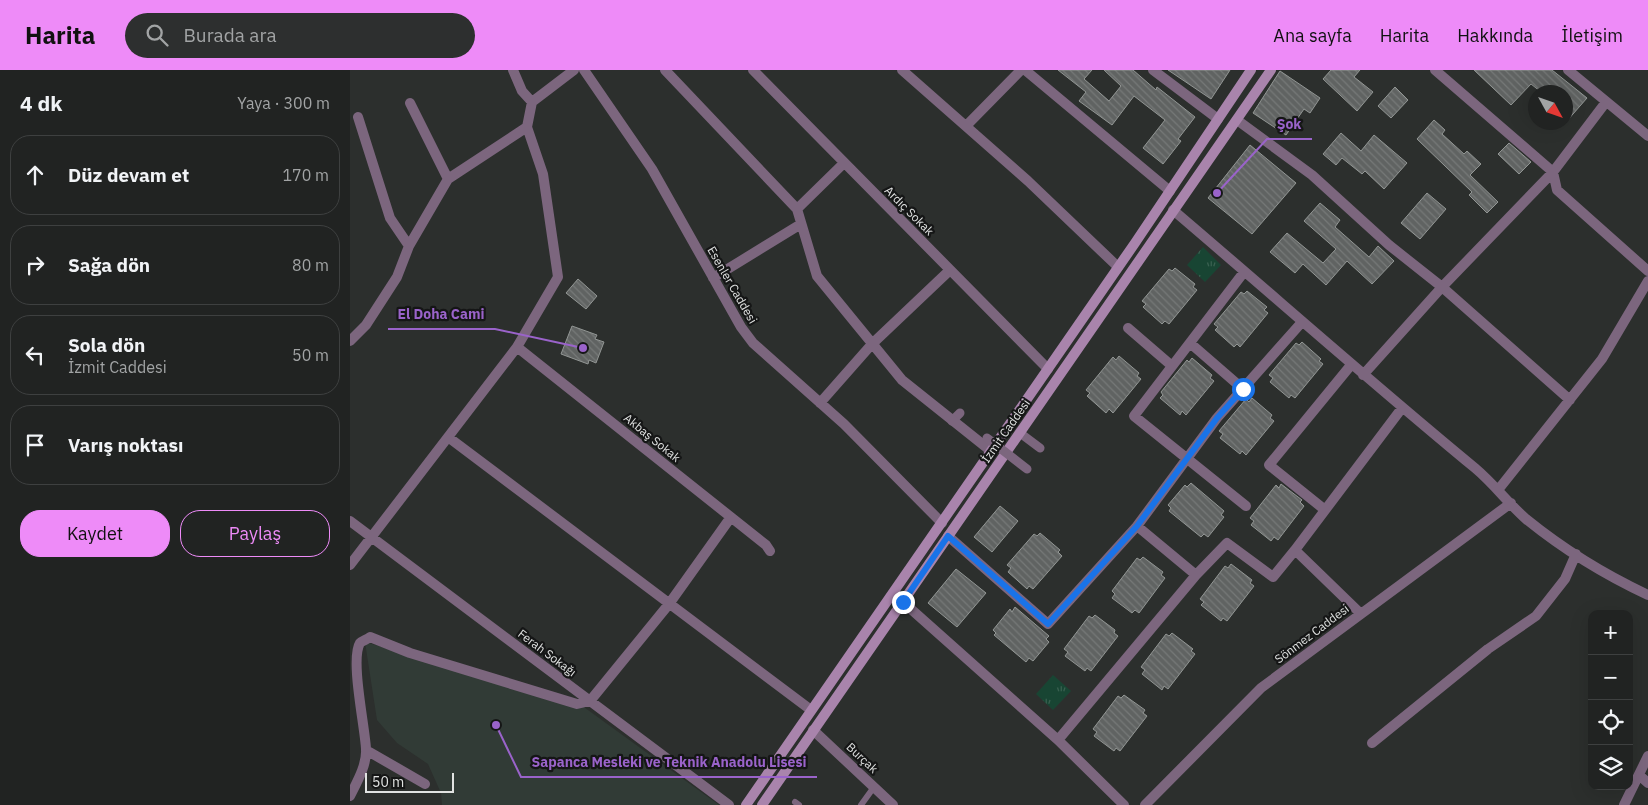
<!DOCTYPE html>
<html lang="tr">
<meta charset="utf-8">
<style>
body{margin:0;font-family:"IBM Plex Sans",sans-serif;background:#2d2f2f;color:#f1f3f6}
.controls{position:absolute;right:15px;bottom:15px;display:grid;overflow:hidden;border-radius:10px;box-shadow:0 5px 20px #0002}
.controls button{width:45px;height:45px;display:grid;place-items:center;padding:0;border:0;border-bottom:1px solid #3e4040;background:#212322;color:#f1f3f6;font:25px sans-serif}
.compass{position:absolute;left:1178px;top:15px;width:45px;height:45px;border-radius:50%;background:#212322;box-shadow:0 5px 20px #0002;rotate:130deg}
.scale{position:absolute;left:15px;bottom:12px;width:89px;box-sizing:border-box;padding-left:5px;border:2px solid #e1e3e2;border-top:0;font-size:14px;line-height:18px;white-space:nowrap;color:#e1e3e2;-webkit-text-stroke:4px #151616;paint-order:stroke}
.stop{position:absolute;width:15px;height:15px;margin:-11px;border:4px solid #1a73e8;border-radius:50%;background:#fff}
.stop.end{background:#1a73e8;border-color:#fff;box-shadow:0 1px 5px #0008}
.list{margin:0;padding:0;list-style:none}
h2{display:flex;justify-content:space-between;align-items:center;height:65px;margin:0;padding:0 20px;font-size:21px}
h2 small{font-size:16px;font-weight:400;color:#a2a4a5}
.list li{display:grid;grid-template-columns:32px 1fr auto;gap:15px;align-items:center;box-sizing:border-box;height:80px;margin:0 10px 10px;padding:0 10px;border:1px solid #3e4040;border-radius:20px}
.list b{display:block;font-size:19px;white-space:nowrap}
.list p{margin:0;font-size:16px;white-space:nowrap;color:#a2a4a5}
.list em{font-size:16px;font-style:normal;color:#a2a4a5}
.actions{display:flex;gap:10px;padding:15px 20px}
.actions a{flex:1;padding:11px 0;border:1px solid #ee8bf8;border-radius:20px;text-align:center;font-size:18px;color:#ee8bf8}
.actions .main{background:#ee8bf8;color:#111}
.icon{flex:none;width:28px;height:28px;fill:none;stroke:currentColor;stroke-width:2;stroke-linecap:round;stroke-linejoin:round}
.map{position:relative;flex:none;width:1298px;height:735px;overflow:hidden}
header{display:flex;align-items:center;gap:30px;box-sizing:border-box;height:70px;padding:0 25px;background:#ee8bf8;color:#111}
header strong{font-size:24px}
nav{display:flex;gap:28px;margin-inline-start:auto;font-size:18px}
.search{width:350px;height:45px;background:#2d2f2f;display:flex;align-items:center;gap:12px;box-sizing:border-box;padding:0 18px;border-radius:28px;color:#a2a4a5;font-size:19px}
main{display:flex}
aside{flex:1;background:#212322}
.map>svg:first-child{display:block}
</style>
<header>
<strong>Harita</strong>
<div class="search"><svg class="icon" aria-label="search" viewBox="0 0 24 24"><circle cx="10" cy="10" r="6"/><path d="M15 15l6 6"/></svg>Burada ara</div>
<nav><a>Ana sayfa</a><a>Harita</a><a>Hakkında</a><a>İletişim</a></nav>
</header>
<main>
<aside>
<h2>4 dk<small>Yaya · 300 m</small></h2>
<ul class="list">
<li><svg class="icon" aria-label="ahead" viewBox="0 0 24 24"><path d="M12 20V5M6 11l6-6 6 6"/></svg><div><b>Düz devam et</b></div><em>170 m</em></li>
<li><svg class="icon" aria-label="right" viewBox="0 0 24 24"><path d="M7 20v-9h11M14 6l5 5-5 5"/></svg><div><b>Sağa dön</b></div><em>80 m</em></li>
<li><svg class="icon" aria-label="left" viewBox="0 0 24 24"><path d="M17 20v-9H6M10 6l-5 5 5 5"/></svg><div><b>Sola dön</b><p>İzmit Caddesi</p></div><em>50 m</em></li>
<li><svg class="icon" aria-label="arrive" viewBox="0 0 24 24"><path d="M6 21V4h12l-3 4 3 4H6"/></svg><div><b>Varış noktası</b></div></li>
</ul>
<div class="actions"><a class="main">Kaydet</a><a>Paylaş</a></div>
</aside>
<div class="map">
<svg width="1298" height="735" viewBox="0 0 1298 735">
<defs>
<pattern id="park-tufts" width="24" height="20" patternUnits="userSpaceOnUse" patternTransform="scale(1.25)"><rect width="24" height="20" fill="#184533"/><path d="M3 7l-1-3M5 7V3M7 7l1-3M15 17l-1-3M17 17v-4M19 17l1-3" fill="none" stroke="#396050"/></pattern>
<pattern id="building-back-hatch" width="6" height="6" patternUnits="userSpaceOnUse" patternTransform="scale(1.25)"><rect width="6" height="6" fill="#606362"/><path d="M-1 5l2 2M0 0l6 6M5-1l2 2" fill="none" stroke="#767978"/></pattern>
</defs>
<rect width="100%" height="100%" fill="#2c2f2d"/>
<path fill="#313b36" d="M15 572 231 635 369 735H92L91 723 78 694 47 673 27 650Z"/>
<path fill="url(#park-tufts)" d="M853 177 871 195 855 212 837 195Z
M703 605 721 621 703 640 686 624Z"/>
<path fill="url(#building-back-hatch)" stroke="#929694" d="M708 0H742L734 9 759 31 771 16 754 0H783L806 20 807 17 845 47 828 69 831 71 813 94 793 78 815 50 784 26 762 55 729 31 736 22Z
M818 0H880L861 29Z
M981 0H1010L1004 7 1023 22 1007 41 973 9Z
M1124 0H1202L1237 28 1216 52V22H1191L1181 14 1161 35Z
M930 1 970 28 960 43 954 39 936 65 903 43Z
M1045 17 1058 30 1041 48 1028 36Z
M1084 50 1095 60 1092 64 1114 84 1117 81 1131 94 1120 105 1148 132 1137 143 1119 125 1122 122 1067 69Z
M991 63 1011 81 1024 65 1057 93 1034 119 1015 101 1012 104 992 88 986 95 973 84Z
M1159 73 1181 92 1169 104 1148 84Z
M900 75 946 113 902 164 858 128Z
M1077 123 1096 139 1070 169 1051 153Z
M970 133 990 150 985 157 1019 187 1028 176 1044 191 1022 214 997 191 976 215 953 194 945 203 920 182 937 163 973 193 986 179 954 151Z
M825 198 845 214 843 217 847 220 819 254 815 251 812 254 793 237 796 234 792 231 819 199 822 201Z
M228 209 247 226 236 239 216 223Z
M897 221 917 237 914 240 918 243 890 277 887 274 884 277 865 260 868 257 864 254 891 222 894 224Z
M222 256 247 265 245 269 254 272 246 293 239 290 238 294 211 284Z
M952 272 971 289 969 291 973 294 945 328 941 325 939 328 920 312 923 308 919 305 946 273 949 275Z
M769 286 789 303 787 306 791 309 763 343 759 339 756 343 737 326 740 323 736 320 763 287 766 290Z
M842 288 862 305 860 308 864 311 836 345 832 341 830 345 810 328 813 325 811 322 837 290 839 292Z
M902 328 922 345 920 348 924 351 896 385 892 381 890 384 870 368 873 364 869 361 896 329 899 332Z
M841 413 874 441 871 445 874 447 858 467 854 464 851 467 819 441 821 438 818 435 835 415 837 417Z
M931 414 952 430 950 432 954 436 928 470 924 467 921 471 901 455 904 451 900 448 926 415 929 418Z
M650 436 668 451 642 482 624 467Z
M690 463 710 480 708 482 712 486 683 519 679 516 677 519 658 502 661 498 657 495 684 464 687 466Z
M793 487 813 502 811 505 815 508 789 543 785 540 782 543 762 528 765 524 762 521 787 488 790 490Z
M881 494 902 510 900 513 904 516 877 551 873 548 871 551 851 535 854 532 850 529 875 496 878 498Z
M606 499 636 523 607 557 578 533Z
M665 537 699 566 696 569 699 572 683 591 679 588 676 592 644 565 646 563 643 560 660 539 662 542Z
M745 545 765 560 764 563 768 566 741 601 737 598 735 601 715 586 718 582 714 579 739 546 742 548Z
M822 563 843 579 841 581 845 584 818 619 814 616 812 620 792 604 795 600 791 597 816 564 819 566Z
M774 625 795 640 793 643 797 646 770 681 766 678 764 681 744 666 747 662 743 659 768 626 771 628Z"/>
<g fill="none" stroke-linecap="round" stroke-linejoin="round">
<path stroke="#7c667e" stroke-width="6" d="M445 732 449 735
M511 735 524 717"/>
<path stroke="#7c667e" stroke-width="9" d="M602 351 610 343
M670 363 690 378"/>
<path stroke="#7c667e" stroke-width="10" d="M163 0 172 21 182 32
M234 0 302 99 391 257 403 273 494 354 592 453
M315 0 447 139 467 206 552 310 641 381
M403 0 698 299
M552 0 678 111 768 197
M675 0 820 121
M803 0 868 49
M1085 0 1203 102 1207 120 1298 201
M1218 0 1298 66
M60 33 98 109
M8 47 40 148 59 176
M887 50 962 105 1039 175 1092 217 1220 330
M616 56 671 0
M447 139 494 93
M823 140C924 226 1023 314 1125 398 1144 414 1158 433 1176 449 1213 479 1255 505 1298 525
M894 202 784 346 896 436
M363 208 451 154
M778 258 822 296
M0 271 16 255 47 207 59 176 98 109 177 57
M840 273 893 319
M167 277 416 475 420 481
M1013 305 1092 217 1203 102 1256 32
M470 333 522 274 600 200
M98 367 461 640
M1148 420 1252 289 1298 211
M975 440 919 395 1001 295
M0 451 379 735
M598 466 698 554 787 456 867 348 952 252
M0 495 167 277 208 207 193 104 177 57 182 32 224 0
M846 505 877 473 923 507 945 480
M553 532 708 670 774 735
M1010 543 945 480 1052 338
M463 660 543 735
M708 670 846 505 787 456
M1022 673 1138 579 1186 546 1215 509 1226 484
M16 680 75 714
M1289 705 1298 713
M0 726C7 712 17 695 16 679 15 657 0 589 10 573 12 571 18 569 20 567L60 583 227 634 240 631 319 534 381 447
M795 735 911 618 1161 433
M1274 735 1298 686"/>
<path stroke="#a984ac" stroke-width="10" d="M396 735 785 173 901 0
M412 735 921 0"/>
<path stroke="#7c667e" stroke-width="9" d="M637 368 677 399"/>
</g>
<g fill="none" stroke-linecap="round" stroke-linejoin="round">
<path stroke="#1a73e8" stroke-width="6" d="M553 532 598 466 698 554 787 456 867 348 893 319"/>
</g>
<g text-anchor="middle" stroke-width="4.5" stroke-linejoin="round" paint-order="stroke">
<g font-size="12" fill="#e1e3e2" stroke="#151616">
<text transform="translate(559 141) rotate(45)" y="4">Ardıç Sokak</text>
<text transform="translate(382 215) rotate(60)" y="4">Esenler Caddesi</text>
<text transform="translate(656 361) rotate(-55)" y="4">İzmit Caddesi</text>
<text transform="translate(302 368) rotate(39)" y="4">Akbaş Sokak</text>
<text transform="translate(962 564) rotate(-37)" y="4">Sönmez Caddesi</text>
<text transform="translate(197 583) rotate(37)" y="4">Ferah Sokağı</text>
<text transform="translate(512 688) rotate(43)" y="4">Burçak</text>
</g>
</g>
<path fill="none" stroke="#9a63ca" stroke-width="2" d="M867 123L917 69H962M233 278L145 259H38M146 655L171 707H467"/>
<g fill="#9a63ca" stroke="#151616" stroke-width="2">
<circle cx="867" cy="123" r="5"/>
<circle cx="233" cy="278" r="5"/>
<circle cx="146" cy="655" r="5"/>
</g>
<g font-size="14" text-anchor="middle" font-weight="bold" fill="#9a63ca" stroke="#151616" stroke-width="4.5" stroke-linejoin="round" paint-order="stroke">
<text x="939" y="59">Şok</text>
<text x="91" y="249">El Doha Cami</text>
<text x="319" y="697">Sapanca Mesleki ve Teknik Anadolu Lisesi</text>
</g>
</svg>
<div class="controls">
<button>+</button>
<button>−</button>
<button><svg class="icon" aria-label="locate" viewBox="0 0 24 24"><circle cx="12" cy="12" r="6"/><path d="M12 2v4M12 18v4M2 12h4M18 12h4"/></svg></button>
<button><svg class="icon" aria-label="layers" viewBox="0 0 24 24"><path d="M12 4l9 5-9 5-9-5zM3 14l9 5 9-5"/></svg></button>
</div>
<svg class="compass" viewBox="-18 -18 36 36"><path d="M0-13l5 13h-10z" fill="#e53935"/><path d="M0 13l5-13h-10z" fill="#a2a4a5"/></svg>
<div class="scale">50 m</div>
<div class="stop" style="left:893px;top:319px"></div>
<div class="stop end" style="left:553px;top:532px"></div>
</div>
</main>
